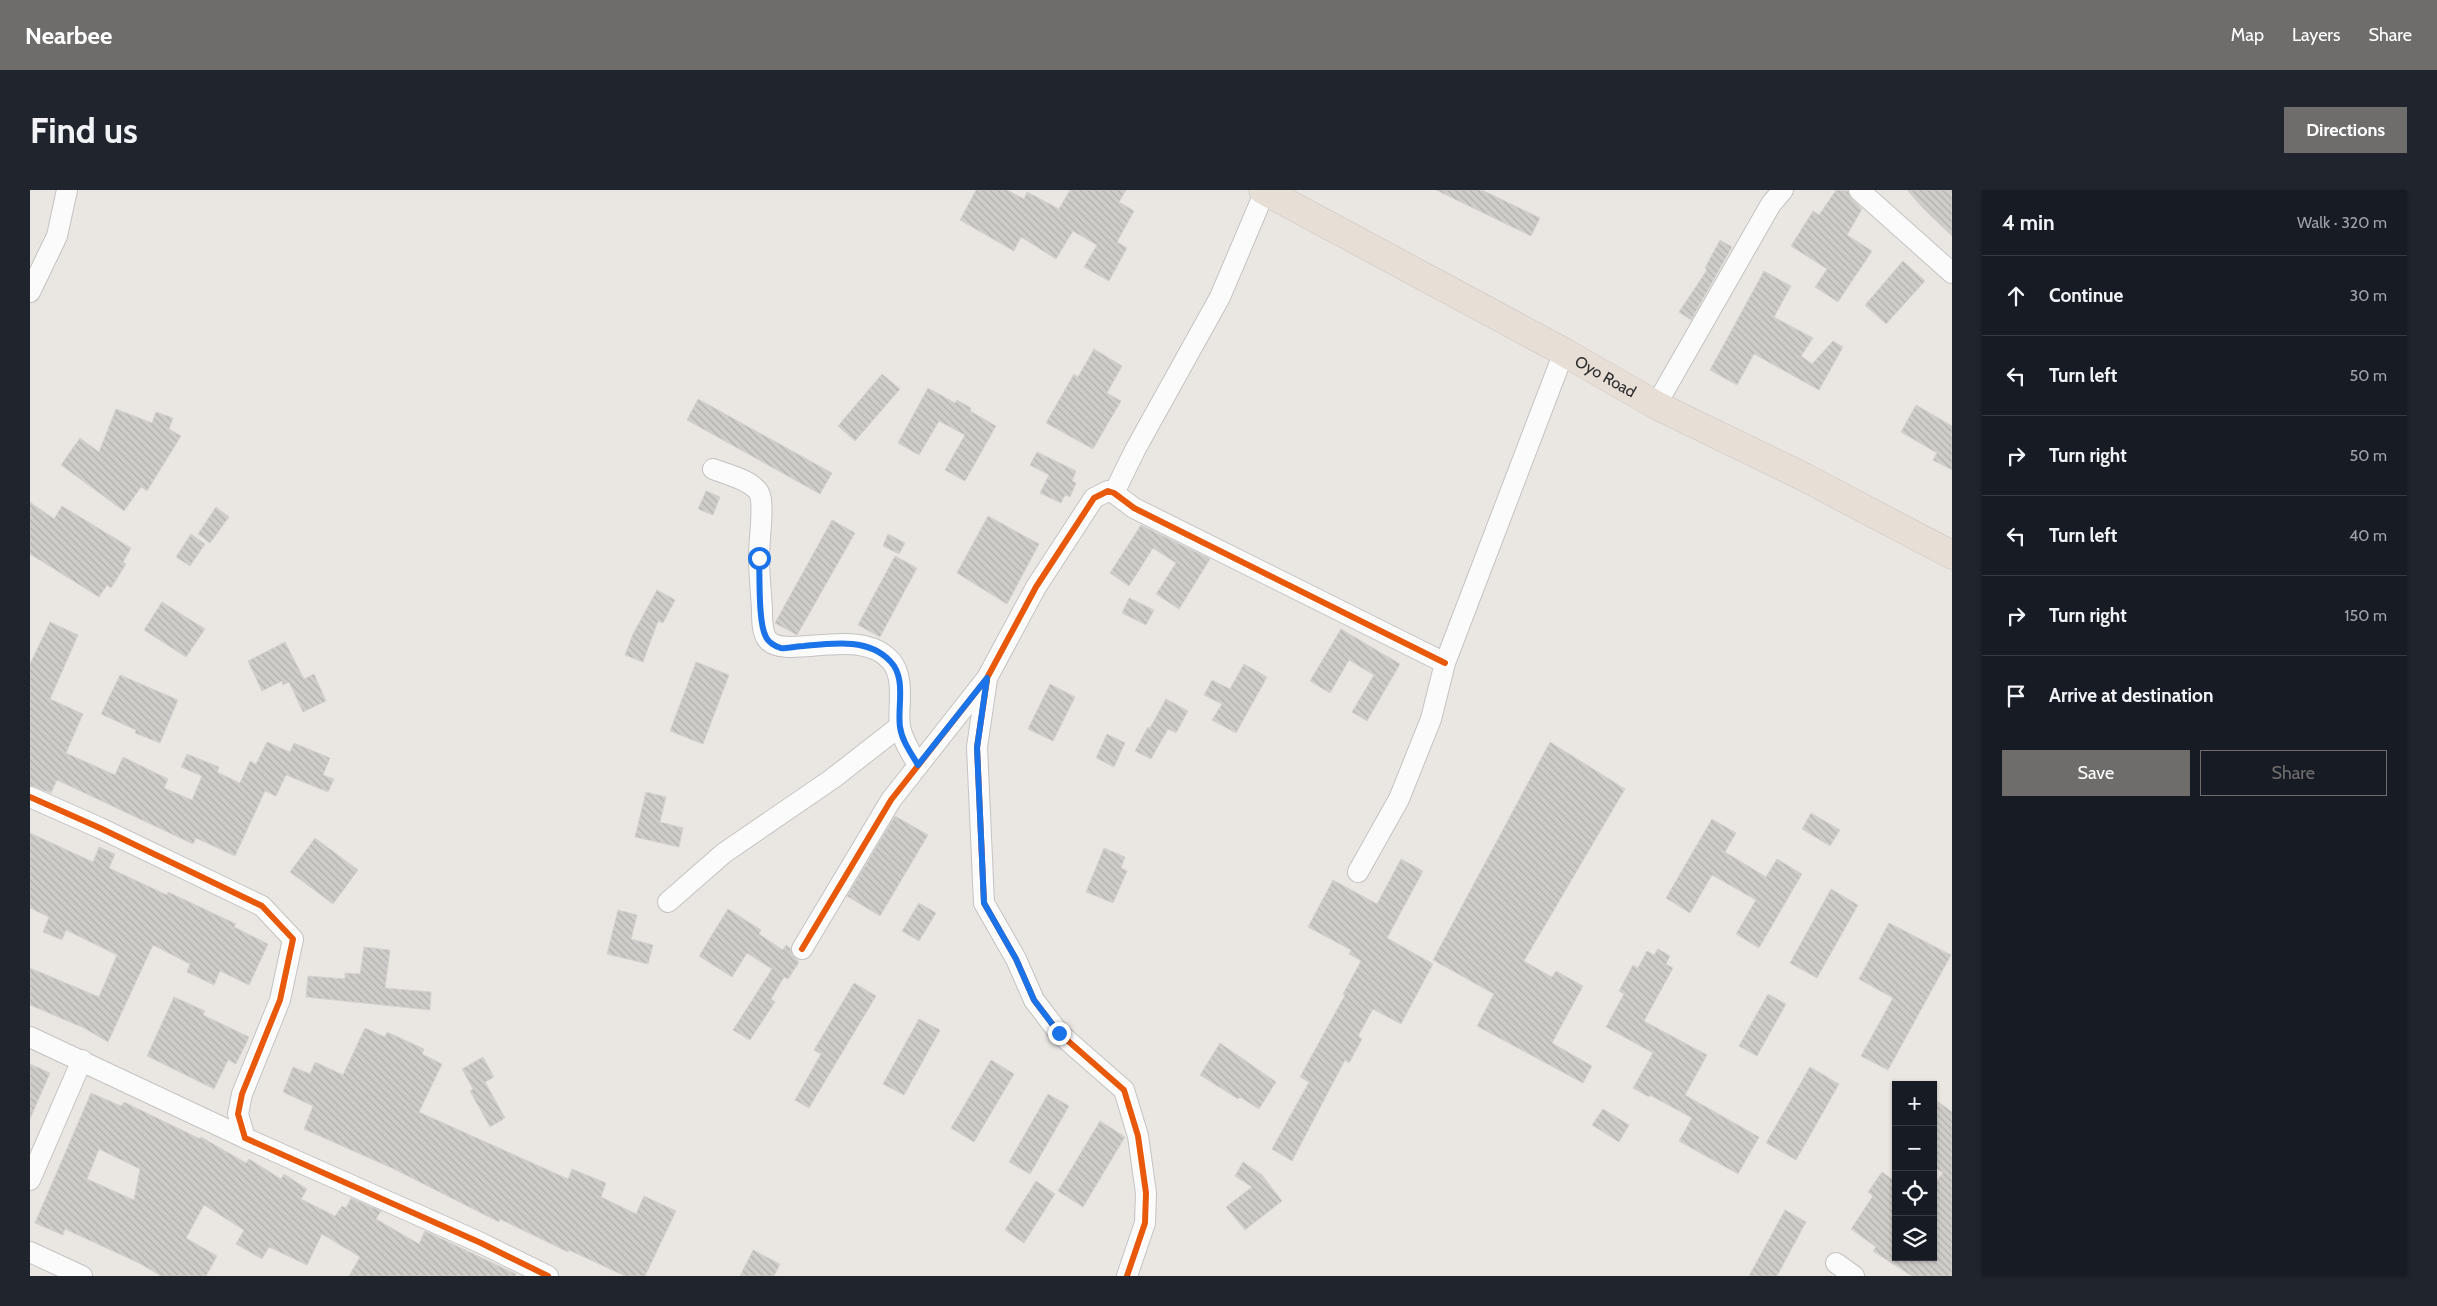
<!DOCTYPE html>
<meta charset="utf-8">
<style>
body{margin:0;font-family:Cabin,sans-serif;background:#20242c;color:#f1f3f6}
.controls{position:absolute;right:15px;bottom:15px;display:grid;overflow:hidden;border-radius:0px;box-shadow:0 1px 4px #0004}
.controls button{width:45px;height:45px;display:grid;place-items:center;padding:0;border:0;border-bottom:1px solid #363941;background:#171b24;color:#f1f3f6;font:25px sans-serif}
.stop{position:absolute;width:15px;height:15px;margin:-11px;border:4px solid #1a73e8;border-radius:50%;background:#fff}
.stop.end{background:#1a73e8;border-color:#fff;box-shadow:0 1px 5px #0008}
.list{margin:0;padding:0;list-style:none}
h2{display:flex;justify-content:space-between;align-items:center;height:65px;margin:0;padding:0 20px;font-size:21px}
h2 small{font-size:16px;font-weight:400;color:#9ea1a6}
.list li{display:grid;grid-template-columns:32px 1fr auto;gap:15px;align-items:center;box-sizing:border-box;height:80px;padding:0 20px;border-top:1px solid #363941}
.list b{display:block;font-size:19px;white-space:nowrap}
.list em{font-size:16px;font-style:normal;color:#9ea1a6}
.actions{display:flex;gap:10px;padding:15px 20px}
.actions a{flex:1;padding:11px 0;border:1px solid #6e6d6c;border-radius:0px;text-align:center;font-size:18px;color:#6e6d6c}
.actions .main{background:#6e6d6c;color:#fff}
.icon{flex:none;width:28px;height:28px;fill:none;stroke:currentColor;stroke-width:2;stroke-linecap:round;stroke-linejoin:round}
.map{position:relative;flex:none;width:1922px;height:1086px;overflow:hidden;border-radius:0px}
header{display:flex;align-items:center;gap:30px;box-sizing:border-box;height:70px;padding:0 25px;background:#6e6d6c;color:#fff}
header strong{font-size:24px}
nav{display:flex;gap:28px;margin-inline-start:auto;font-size:18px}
.intro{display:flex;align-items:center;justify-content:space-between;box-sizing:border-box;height:120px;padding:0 30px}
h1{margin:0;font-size:35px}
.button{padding:12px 22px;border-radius:0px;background:#6e6d6c;color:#fff;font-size:18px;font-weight:700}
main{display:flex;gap:30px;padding:0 30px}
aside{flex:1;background:#171b24;border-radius:0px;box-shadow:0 1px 4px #0004}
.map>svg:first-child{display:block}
</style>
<header>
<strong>Nearbee</strong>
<nav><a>Map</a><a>Layers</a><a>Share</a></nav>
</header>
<div class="intro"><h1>Find us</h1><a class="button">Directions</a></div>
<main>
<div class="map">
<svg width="1922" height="1086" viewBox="0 0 1922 1086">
<defs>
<pattern id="building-back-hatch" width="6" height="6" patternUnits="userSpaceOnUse" patternTransform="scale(1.25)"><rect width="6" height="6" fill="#cfcdca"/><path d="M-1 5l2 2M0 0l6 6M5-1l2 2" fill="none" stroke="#b2b0ae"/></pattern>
</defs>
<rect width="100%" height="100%" fill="#eae7e3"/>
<path fill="url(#building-back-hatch)" stroke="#d5d2cf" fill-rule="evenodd" d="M946 0H977L994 9 997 2 1029 19 1040 0H1096L1089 12 1104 21 1087 52 1097 58 1079 91 1054 77 1067 55 1043 41 1026 69 991 47 984 61 930 30Z
M1406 0H1452L1510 28 1501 46Z
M1806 0 1818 1 1821 8 1832 19 1817 45 1842 61 1808 112 1785 97 1797 79 1761 56 1783 21 1789 25Z
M1877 0H1922V46L1894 19Z
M1690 50 1702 57 1661 130 1649 122 1677 80 1675 78Z
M1873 71 1895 91 1856 134 1835 115Z
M1734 81 1761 96 1744 127 1783 148 1771 166 1782 174 1803 151 1813 157 1789 200 1724 164 1707 195 1680 180Z
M1064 159 1092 176 1077 203 1091 211 1063 259 1016 233 1044 184 1048 187Z
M852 184 870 199 825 251 808 236Z
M898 198 925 213 927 210 941 218 940 221 966 236 935 291 915 280 935 245 909 231 889 265 868 253Z
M668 209 802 283 790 304 657 230Z
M1886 215 1922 236V280L1903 270 1907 263 1871 242Z
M86 219 122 233 126 222 143 228 139 239 151 246 117 301 111 297 94 321 31 275 50 248 69 262Z
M1007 262 1046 281 1042 291 1046 293 1040 307 1035 305 1031 313 1010 303 1019 285 1000 275Z
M676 301 690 307 683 325 668 319Z
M0 312 24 329 32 316 101 358 93 372 96 374 81 398 77 395 69 407 0 364Z
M186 317 199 327 180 353 168 344Z
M958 326 1009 354 977 414 927 383Z
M802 330 825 343 767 445 745 433Z
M1111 335 1180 369 1149 419 1126 404 1146 373 1123 358 1099 396 1080 383Z
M161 344 175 354 160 376 146 367Z
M858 344 875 353 869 364 853 356Z
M865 366 887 378 850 447 828 435Z
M627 400 645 410 633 433 628 431 613 472 595 465 603 444Z
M1099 408 1124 420 1116 435 1092 423Z
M132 412 175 439 156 467 114 440Z
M20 432 48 445 20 509 53 524 36 563 85 585 93 567 138 589 134 598 162 610 172 586 151 577 157 564 189 577 187 582 210 593 220 571 226 574 237 552 260 562 264 553 300 568 293 585 304 589 298 602 256 585 246 606 235 601 205 666 166 648 163 654 27 590 21 603 0 595V474Z
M1311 439 1370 474 1337 531 1322 522 1344 485 1319 470 1300 503 1280 491Z
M255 452 274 489 284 484 296 511 273 522 259 492 253 495 252 491 232 501 218 471Z
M666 472 699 485 673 554 640 541Z
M1214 474 1237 487 1206 543 1182 530 1192 514 1174 505 1182 490 1200 499Z
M90 485 148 510 130 553 105 543 106 540 71 524Z
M1020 494 1045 507 1023 551 998 539Z
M1136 509 1158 521 1146 543 1138 539 1121 569 1105 561 1118 537 1120 538Z
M1077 544 1095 553 1084 577 1066 568Z
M1520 552 1595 599 1494 771 1522 787 1526 781 1553 796 1522 853 1562 876 1553 893 1447 836 1464 804 1403 770Z
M616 602 636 607 630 632 653 638 649 657 605 647Z
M1781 623 1810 640 1800 656 1772 639Z
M865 626 898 645 850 726 817 706Z
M1682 629 1706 643 1695 662 1736 687 1747 669 1772 684 1729 758 1706 744 1726 710 1682 685 1660 723 1636 708Z
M0 643 63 672 69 657 85 664 79 678 137 705 138 702 206 734 204 737 238 754 219 795 190 781 184 795 157 782 160 774 123 755 78 852 54 838 0 815V778L69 807 87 765 36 740 32 750 13 742 19 727 0 718Z
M285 648 328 680 303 714 260 682Z
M1074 658 1095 667 1091 678 1097 681 1083 713 1056 702Z
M1371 669 1393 681 1357 748 1403 774 1371 834 1343 819 1328 846 1332 849 1319 873 1315 870 1262 971 1242 959 1279 892 1270 887 1315 805 1313 804 1331 771 1319 764 1321 760 1278 737 1303 690 1347 714Z
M1801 699 1828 715 1787 788 1760 773Z
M889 713 906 723 889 751 872 741Z
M698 719 731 740 729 744 753 760 756 755 760 758 762 765 769 772 758 789 754 787 741 809 745 812 720 850 703 840 742 779 717 763 702 787 669 766Z
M588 720 607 725 601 749 623 755 618 774 577 764Z
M1859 733 1921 765 1858 880 1831 866 1863 808 1829 789Z
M334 757 360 760 355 798 401 802 400 820 276 807 278 786 315 789V783L330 784Z
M1628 759 1640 766 1636 774 1643 778 1614 831 1677 865 1655 905 1729 947 1708 984 1649 951 1662 928 1620 905 1619 907 1603 898 1623 863 1576 837 1594 804 1589 801 1603 775 1608 778 1617 761 1624 765Z
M824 793 846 806 779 918 765 910 791 864 784 860Z
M1738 804 1756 814 1727 866 1709 856Z
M144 807 175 821 173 825 219 847 206 874 198 870 184 899 117 866Z
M889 829 910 840 874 905 853 894Z
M335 838 355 847 357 842 394 859 392 864 412 874 389 922 391 923 538 989 542 979 576 993 571 1007 606 1024 614 1006 646 1021 615 1086H595L539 1060 538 1062 470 1029 469 1032 364 979 274 939 283 916 253 902 263 877 280 884 285 872 313 885Z
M1190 853 1246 892 1229 919 1210 907 1208 909 1170 885Z
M453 867 464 887 455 892 475 928 460 937 440 901 443 899 432 879Z
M961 870 984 884 944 952 921 938Z
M0 874 20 883 0 929Z
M1780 877 1809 894 1766 970 1736 953Z
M61 903 91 916 94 912 170 949 171 947 216 973 219 969 251 989 254 984 277 999 271 1009 305 1026 312 1016 316 1018 321 1008 351 1021 346 1029 389 1054 395 1041 486 1084 485 1086H319L330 1067 292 1044 277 1075 239 1057 232 1069 206 1054 214 1040 174 1015 156 1048 187 1066 176 1086H131L109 1073 35 1039 33 1045 5 1033ZM69 959 110 979 104 1010 57 989Z
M1018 904 1039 916 1000 984 979 972Z
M1903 908 1922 922V1086H1882L1843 1061 1846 1057 1821 1039 1843 1006 1838 1002 1852 982 1866 992V1067H1903V995L1913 983 1903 976Z
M1573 919 1599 935 1589 952 1562 935Z
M1070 931 1095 947 1053 1017 1028 1001Z
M1213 972 1232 985 1252 1011 1215 1040 1196 1017 1222 997 1205 986Z
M1006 991 1025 1004 994 1053 975 1040Z
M1755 1020 1776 1032 1747 1086H1719Z
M723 1060 750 1074 744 1086H710Z"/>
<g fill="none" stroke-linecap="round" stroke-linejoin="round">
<g stroke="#c4c3c2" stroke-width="22">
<path id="minor" d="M1829 0 1922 83
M0 102 27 46 37 0
M1626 215 1741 14 1753 0
M683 279C696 284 718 289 727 300 730 302 730 306 731 310 733 328 729 348 729 367 729 384 731 402 732 419 732 428 732 442 737 449 754 472 830 434 861 471 876 489 867 518 870 537 873 551 881 563 888 575
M1084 303 1105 260 1190 107 1235 1
M957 489 947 557 954 713 986 769 1004 810 1029 843 1094 900 1108 946 1116 1003 1115 1033 1097 1086
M0 607 70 638 232 716 263 749 250 810 212 904 208 924 215 948 451 1053 518 1086
M1328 682 1369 609 1401 529 1415 473 1534 162
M638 712 694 663 802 589 870 536
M772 759 861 610 957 488 1006 397 1064 308 1078 301 1084 303 1104 318 1415 473
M0 847 215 948
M0 990 52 870
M0 1062 52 1086
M1806 1073 1824 1086"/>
</g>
<g stroke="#c6c4c2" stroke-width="29">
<g id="highway">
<path id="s1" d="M1233 0 1534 162 1626 215 1774 287 1922 365"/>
</g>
</g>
<use href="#minor" stroke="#fcfbfb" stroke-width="20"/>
<use href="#highway" stroke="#e7ded6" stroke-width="28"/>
<g stroke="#fff" stroke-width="9">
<path id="cycleway" d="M957 490 947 557 954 713 986 769 1004 810 1029 843 1094 900 1108 946 1116 1003 1115 1033 1097 1086
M0 607 70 638 232 716 263 749 250 810 212 904 208 924 215 948 451 1053 518 1086
M772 759 861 610 957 488 1006 397 1064 308 1078 301 1084 303 1104 318 1415 473"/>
</g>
<use href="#cycleway" stroke="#e8590c" stroke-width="6"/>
</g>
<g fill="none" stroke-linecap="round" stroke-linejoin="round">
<path stroke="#1a73e8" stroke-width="6" d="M729 368C730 386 728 433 736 447 738 452 746 457 751 458 758 459 767 456 774 456 803 453 839 448 860 471 877 488 867 517 870 537 872 551 881 563 888 575L957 488 947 558 954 713 986 769 1004 810 1029 843"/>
</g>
<g text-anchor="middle" stroke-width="4.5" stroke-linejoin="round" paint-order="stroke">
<g font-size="16" fill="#2c2c2c" stroke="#fff">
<text dy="6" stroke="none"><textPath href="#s1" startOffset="390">Oyo Road</textPath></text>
</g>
</g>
</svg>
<div class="controls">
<button>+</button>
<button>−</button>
<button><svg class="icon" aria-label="locate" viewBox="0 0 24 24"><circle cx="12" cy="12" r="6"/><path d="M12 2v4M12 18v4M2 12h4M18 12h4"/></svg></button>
<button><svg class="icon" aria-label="layers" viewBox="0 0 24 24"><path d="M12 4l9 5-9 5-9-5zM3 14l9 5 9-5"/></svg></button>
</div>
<div class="stop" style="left:729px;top:368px"></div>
<div class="stop end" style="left:1029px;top:843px"></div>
</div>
<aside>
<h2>4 min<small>Walk · 320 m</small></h2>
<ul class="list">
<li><svg class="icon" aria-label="ahead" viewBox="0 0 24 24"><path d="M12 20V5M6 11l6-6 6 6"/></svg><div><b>Continue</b></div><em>30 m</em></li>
<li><svg class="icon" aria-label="left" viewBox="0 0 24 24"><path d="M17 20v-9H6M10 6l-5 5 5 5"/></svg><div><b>Turn left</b></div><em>50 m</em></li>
<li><svg class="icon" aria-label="right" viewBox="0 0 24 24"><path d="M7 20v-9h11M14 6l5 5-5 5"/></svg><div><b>Turn right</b></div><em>50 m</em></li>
<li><svg class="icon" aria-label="left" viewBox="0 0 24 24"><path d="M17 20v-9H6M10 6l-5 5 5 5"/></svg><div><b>Turn left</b></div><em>40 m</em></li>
<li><svg class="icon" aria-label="right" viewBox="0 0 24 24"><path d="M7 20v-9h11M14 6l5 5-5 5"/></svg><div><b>Turn right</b></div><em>150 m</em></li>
<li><svg class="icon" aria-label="arrive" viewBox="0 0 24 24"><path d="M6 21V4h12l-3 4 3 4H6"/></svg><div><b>Arrive at destination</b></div></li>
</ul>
<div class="actions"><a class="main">Save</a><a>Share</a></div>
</aside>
</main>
